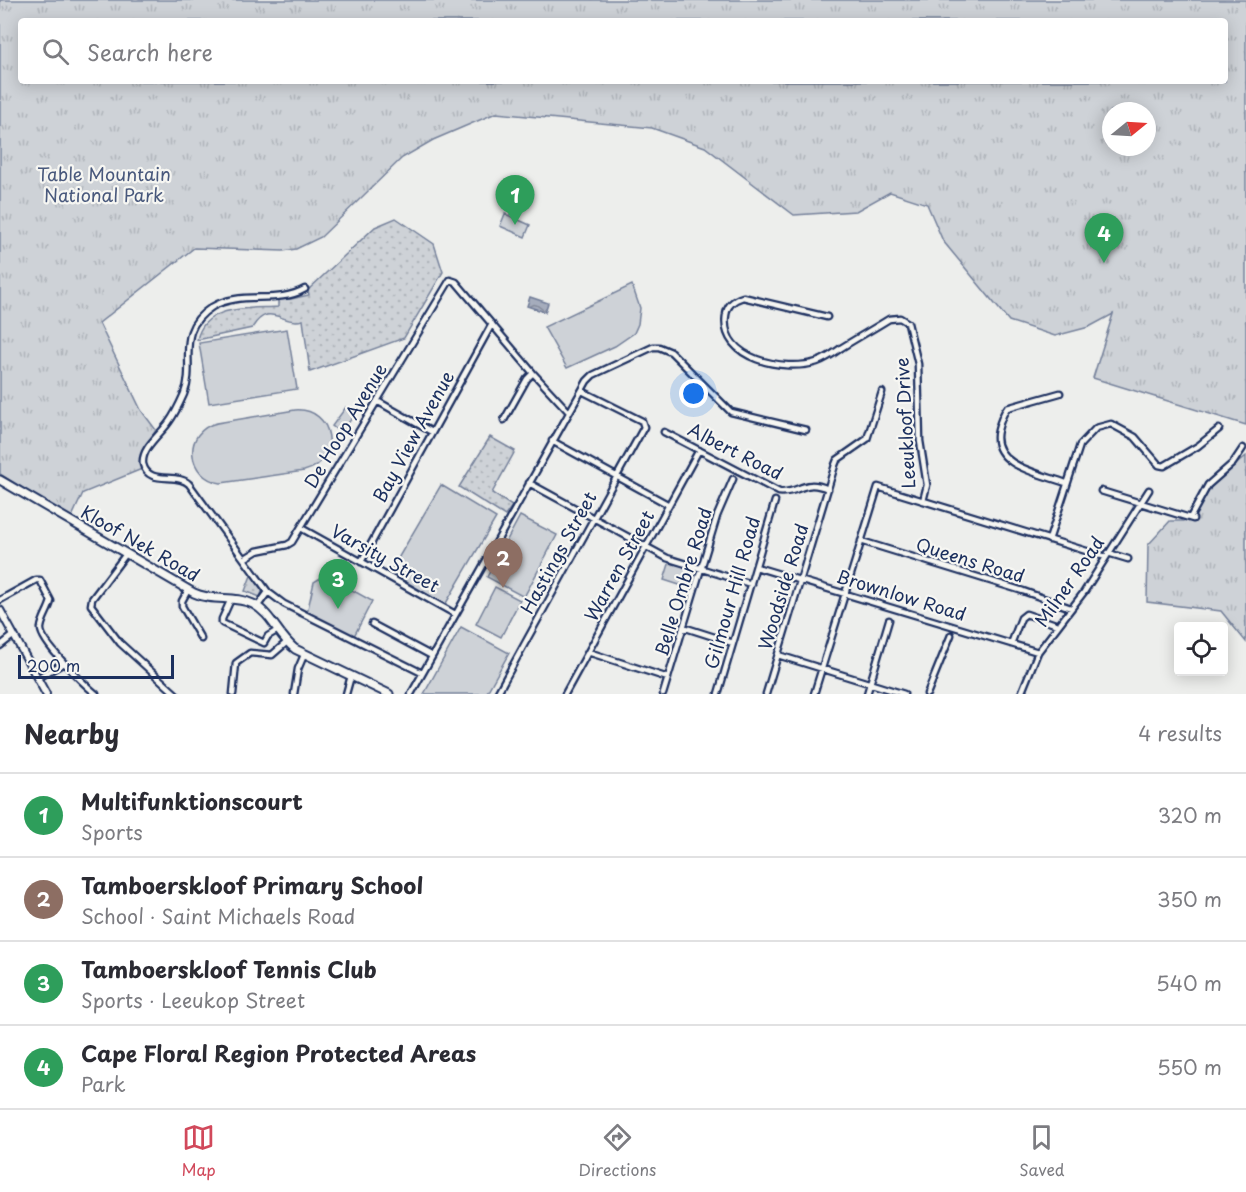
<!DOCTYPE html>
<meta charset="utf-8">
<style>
body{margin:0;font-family:"Playpen Sans",sans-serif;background:#f2f2f3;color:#2b2b33}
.controls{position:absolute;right:18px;bottom:18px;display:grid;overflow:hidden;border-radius:6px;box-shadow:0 3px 15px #0003}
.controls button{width:54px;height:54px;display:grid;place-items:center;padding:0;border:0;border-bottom:2px solid #e1e1e2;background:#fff;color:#2b2b33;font:30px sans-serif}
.compass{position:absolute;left:1102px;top:102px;width:54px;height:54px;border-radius:50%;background:#fff;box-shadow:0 3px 15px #0003;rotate:72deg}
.scale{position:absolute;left:18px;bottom:15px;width:156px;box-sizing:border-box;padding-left:6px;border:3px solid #1b2f5e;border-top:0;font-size:16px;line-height:21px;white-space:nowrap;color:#1b2f5e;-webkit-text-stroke:4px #f6f6f2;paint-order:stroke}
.you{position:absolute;left:694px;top:394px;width:21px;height:21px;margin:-15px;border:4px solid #fff;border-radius:50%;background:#1a73e8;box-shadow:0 0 0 9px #1a73e833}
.badge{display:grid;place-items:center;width:39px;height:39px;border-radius:50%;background:#d1495b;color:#fff;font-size:20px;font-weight:700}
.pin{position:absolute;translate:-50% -50px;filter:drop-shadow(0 2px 3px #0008)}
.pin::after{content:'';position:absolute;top:32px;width:21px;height:18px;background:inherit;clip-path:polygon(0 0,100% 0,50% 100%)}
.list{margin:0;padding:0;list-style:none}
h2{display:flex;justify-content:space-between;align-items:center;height:78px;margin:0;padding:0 24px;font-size:26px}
h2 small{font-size:20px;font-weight:400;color:#7c7c81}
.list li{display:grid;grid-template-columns:39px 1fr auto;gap:18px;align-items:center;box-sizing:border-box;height:84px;padding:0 24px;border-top:2px solid #e1e1e2}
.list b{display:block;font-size:22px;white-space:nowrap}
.list p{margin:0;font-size:20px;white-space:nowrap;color:#7c7c81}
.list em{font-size:20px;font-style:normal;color:#7c7c81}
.icon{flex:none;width:33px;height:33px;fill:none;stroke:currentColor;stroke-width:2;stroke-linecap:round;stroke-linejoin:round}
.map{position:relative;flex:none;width:1246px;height:694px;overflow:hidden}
.search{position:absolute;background:#fff;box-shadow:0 3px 15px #0003;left:18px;right:18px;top:18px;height:66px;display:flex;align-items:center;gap:15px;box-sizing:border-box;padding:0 21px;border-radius:6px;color:#7c7c81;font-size:22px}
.sheet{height:414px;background:#fff}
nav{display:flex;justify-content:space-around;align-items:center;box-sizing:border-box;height:84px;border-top:2px solid #e1e1e2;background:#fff;font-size:16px;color:#7c7c81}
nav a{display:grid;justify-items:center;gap:3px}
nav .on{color:#d1495b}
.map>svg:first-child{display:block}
</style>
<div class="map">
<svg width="1246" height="694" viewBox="0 0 1246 694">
<defs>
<pattern id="grass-dots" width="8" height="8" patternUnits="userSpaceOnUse" patternTransform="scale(1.5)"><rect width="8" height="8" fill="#ced2d7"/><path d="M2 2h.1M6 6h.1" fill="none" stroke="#b0b5bb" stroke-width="1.8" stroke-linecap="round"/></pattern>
<pattern id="park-tufts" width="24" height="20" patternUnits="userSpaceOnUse" patternTransform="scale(1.5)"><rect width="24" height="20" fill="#ced2d7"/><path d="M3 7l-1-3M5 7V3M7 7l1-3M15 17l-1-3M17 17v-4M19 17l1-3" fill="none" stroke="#b0b5bb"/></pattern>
<pattern id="water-waves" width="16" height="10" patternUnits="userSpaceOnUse" patternTransform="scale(1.5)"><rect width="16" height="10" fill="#a5acbc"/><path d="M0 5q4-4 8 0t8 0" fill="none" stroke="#868c9c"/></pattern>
</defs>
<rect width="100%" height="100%" fill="#edeeec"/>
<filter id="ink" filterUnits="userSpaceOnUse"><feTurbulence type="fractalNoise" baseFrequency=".0167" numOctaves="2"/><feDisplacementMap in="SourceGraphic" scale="12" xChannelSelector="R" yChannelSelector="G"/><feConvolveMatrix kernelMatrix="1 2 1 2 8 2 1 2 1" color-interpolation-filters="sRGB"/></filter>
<g filter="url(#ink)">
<path fill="url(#grass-dots)" stroke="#74809a" stroke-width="1.5" d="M396 218 434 244 443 272 404 338 310 372 303 320C282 326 269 300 252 328L197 340C204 304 249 309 278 307V299H291L309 295 308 290 375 227Z
M490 437 515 451 492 493 512 506 505 516 459 487Z
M252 573 263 589 260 597 245 591Z"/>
<path fill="url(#park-tufts)" stroke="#74809a" stroke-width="1.5" fill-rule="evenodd" d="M0 0H1246V425L1093 378 1113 314 1089 327 1055 336 1009 321 943 241 927 204 890 192 856 211 794 215 705 147 652 128 496 113 433 140 402 158 321 237 296 249 283 251 194 248 99 323 141 410 156 430 141 454 142 469 83 493 71 519 0 474ZM21 21H1225V81H21ZM1111 111H1147V147H1111Z
M1246 456V642L1221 611 1147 602 1148 545 1170 521H1183L1193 513 1206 490Z
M670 561 694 569 696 576 692 589 664 580Z"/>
<path fill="#ced2d7" stroke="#74809a" stroke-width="1.5" d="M505 214 530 225 525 237 500 226Z
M632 285 640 308 638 324 634 333 615 346 567 368 544 327Z
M287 329 297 389 209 403 199 343Z
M346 407 355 414 341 433 332 426Z
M295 410C334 407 343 461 304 471L221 483C186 478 182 431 217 423Z
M441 485 496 518 445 605 390 572Z
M520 516 557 535 524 597 487 577Z
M325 575 372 601 354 636 307 613 314 582Z
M495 587 520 600 501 637 476 624Z
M461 627 509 653 486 694H424Z"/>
<path fill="url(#water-waves)" stroke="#6e7a96" stroke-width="1.5" d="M530 297 548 303 545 312 527 306Z"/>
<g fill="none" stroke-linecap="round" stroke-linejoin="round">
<g stroke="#1b2f5e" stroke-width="9">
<path id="street" d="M827 317 743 297C733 300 727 305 726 315 719 360 785 372 817 362 826 359 834 353 841 348 857 338 873 329 889 319L900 318 908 323 918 364 920 441 927 485 923 501
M1060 393 1007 408C1002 415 1000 422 998 430 989 466 1042 474 1066 483
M377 401 432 432
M504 420 527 379 533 373
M664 432 779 492C801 494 802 478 828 489
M552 441 669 505
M529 483 667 558 751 584
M1101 491 1193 519
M1190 518 1208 485 1233 463 1243 448
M301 528 455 614
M1049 540 1080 445 1096 428 1111 424 1135 437 1159 465 1164 466 1198 446 1219 429
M861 541 1023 591 1071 608
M1108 553 1128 559
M126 554 92 599 91 605 120 643 176 694
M244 559 257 551 287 545 292 542 450 280 456 282 533 373 569 412
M361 562 492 324
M756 567 1038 652
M188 590 182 601V606L201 639
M268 592 284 604 422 673
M231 599 222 619V623L264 643 268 636 278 630
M0 600 36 580H40L51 601C49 610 42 619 41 628 39 641 85 685 96 694
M257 607 268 592 189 484C177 472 148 486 143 464 141 448 161 434 169 422 175 414 180 403 184 394 197 363 173 332 212 307 240 290 277 305 305 289
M372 624 432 656
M683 627 733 643
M1011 644 1021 618 1026 614 1058 625
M0 646 14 635
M588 652 668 678
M778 655 904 694
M37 678 64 663
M233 694 236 663 250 653 272 655 287 642
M294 694 298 669 304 655
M346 694 351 676
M411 694 587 381 593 375 653 347H659L671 352 731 412 806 430
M497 694 644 427 642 421 582 391
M565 694 699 450
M663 694 717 516 733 479
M718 694 775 501
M766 694 835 465 837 460 867 439 882 392
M814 694 878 487 1106 557
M867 694 889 620
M927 694 951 635
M1021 694 1038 652 1084 592 1149 490"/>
</g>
<g stroke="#1b2f5e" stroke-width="10">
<path id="secondary" d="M0 610 46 694"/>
</g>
<g stroke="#1b2f5e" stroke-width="11">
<path id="primary" d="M0 480 194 593C213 602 235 595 253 604 272 614 278 636 295 649L389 694"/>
</g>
<use href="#street" stroke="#f6f6f2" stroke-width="4.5"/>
<use href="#secondary" stroke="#f6f6f2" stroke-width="6"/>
<use href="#primary" stroke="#f6f6f2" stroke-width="7"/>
</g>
</g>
<g text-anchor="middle" stroke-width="4.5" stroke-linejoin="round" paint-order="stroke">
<g font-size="18" fill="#48587c" stroke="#f6f6f2">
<text x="104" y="181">Table Mountain<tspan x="104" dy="21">National Park</tspan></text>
</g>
<g font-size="18" fill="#1b2f5e" stroke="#f6f6f2">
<text transform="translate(906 423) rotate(-93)" y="6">Leeukloof Drive</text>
<text transform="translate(346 426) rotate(-59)" y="6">De Hoop Avenue</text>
<text transform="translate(414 437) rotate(-61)" y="6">Bay View Avenue</text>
<text transform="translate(735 452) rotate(27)" y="6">Albert Road</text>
<text transform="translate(140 544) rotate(30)" y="6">Kloof Nek Road</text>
<text transform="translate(559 553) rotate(-61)" y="6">Hastings Street</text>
<text transform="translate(385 559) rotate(29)" y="6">Varsity Street</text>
<text transform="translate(970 561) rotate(17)" y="6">Queens Road</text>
<text transform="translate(620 566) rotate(-61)" y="6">Warren Street</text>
<text transform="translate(684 582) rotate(-73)" y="6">Belle Ombre Road</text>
<text transform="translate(1070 582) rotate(-55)" y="6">Milner Road</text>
<text transform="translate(784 587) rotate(-73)" y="6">Woodside Road</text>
<text transform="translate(733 593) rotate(-74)" y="6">Gilmour Hill Road</text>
<text transform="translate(901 596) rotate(17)" y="6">Brownlow Road</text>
</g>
</g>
</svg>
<div class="controls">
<button><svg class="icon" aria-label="locate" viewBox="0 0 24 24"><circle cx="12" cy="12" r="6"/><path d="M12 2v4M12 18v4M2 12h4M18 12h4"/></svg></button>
</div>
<svg class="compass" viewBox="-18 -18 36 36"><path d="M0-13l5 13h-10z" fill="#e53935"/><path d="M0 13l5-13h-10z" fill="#7c7c81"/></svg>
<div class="scale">200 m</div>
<div class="you"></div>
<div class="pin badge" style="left:515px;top:225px;background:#2e9e5b">1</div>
<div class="pin badge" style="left:503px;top:588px;background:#8d6e63">2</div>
<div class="pin badge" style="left:338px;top:609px;background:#2e9e5b">3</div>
<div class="pin badge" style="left:1104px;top:263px;background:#2e9e5b">4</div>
<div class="search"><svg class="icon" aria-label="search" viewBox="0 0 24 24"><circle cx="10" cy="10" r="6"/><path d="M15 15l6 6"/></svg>Search here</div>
</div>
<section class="sheet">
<h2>Nearby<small>4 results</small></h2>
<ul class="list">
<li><span class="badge" style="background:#2e9e5b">1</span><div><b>Multifunktionscourt</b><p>Sports</p></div><em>320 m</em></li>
<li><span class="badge" style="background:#8d6e63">2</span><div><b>Tamboerskloof Primary School</b><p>School · Saint Michaels Road</p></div><em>350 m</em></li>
<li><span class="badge" style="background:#2e9e5b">3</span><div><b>Tamboerskloof Tennis Club</b><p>Sports · Leeukop Street</p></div><em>540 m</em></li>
<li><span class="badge" style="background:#2e9e5b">4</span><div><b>Cape Floral Region Protected Areas</b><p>Park</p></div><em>550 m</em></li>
</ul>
</section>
<nav>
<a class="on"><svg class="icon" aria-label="map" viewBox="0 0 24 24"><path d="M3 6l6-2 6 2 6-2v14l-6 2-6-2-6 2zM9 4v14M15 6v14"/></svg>Map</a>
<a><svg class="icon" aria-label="directions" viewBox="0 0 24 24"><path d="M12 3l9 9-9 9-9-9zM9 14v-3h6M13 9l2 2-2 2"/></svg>Directions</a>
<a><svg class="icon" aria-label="saved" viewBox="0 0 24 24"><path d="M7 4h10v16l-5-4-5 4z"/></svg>Saved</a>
</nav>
